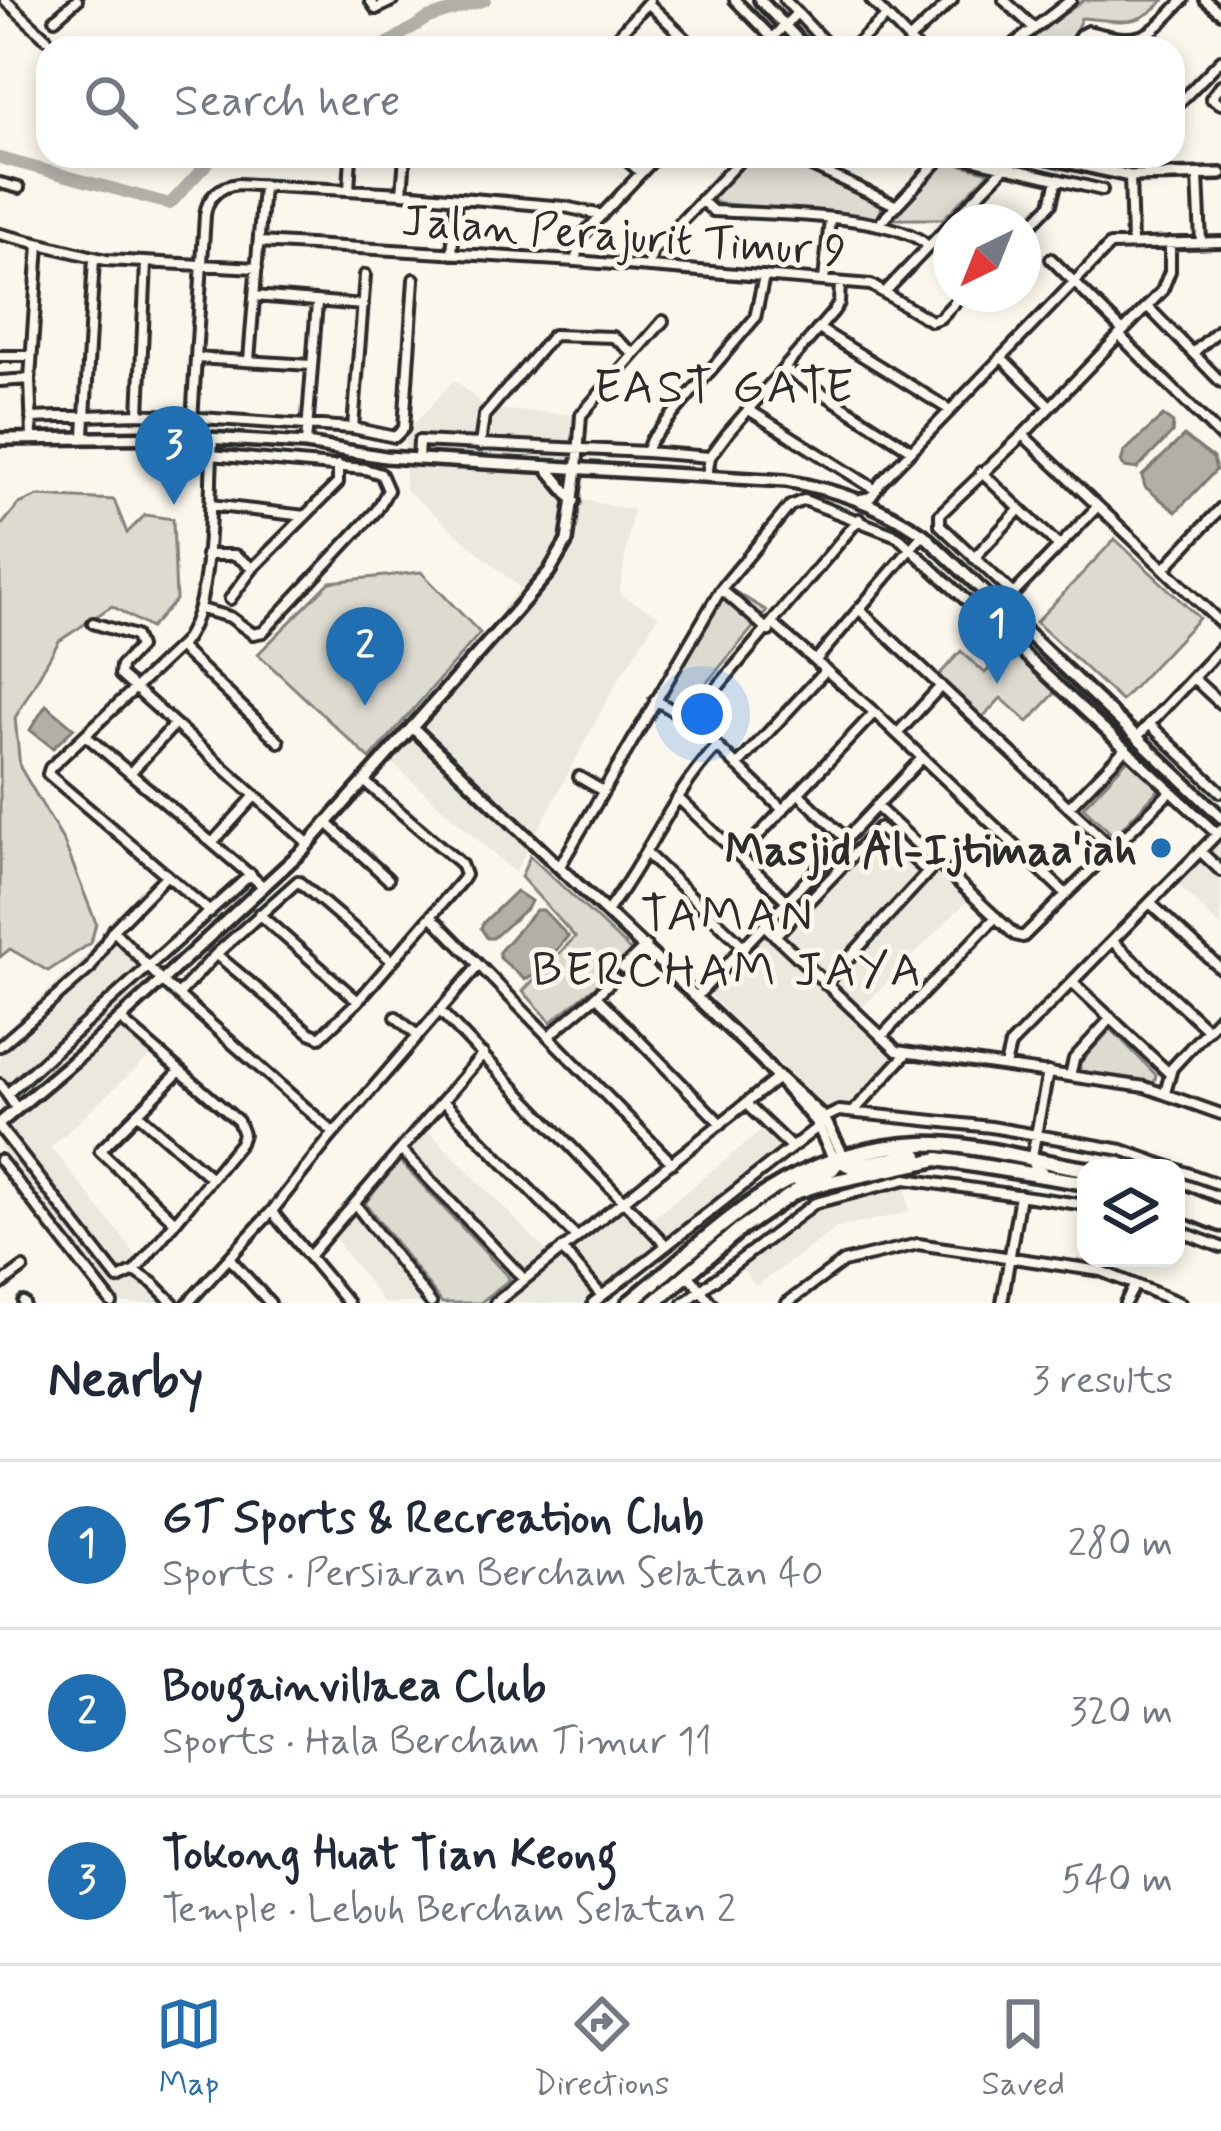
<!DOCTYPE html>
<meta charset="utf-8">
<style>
body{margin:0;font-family:Mynerve,sans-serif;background:#f6f6f7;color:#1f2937}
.controls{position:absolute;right:36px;bottom:36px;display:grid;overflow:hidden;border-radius:24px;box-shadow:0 6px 18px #0003}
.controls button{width:108px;height:108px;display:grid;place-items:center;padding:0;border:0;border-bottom:3px solid #e0e1e3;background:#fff;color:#1f2937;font:60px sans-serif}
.compass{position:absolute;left:933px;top:204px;width:108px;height:108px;border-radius:50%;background:#fff;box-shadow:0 6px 18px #0003;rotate:223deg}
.you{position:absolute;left:702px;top:714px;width:42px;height:42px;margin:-30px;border:9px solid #fff;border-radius:50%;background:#1a73e8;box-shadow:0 0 0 18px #1a73e833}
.badge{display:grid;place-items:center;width:78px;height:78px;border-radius:50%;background:#1f6fb2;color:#fff;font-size:39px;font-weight:700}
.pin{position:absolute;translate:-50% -99px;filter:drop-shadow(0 3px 6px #0008)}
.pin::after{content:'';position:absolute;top:63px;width:42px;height:36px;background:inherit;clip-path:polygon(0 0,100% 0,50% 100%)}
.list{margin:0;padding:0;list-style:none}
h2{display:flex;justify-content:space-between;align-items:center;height:156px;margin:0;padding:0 48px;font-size:51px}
h2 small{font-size:39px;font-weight:400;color:#747a83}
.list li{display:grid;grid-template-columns:78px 1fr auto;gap:36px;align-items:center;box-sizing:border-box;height:168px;padding:0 48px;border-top:3px solid #e0e1e3}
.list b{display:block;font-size:45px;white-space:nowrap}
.list p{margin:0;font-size:39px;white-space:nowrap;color:#747a83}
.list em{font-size:39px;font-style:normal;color:#747a83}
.icon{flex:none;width:66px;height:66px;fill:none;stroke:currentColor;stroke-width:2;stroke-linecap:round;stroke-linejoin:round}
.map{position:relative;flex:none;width:1221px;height:1303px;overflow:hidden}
.search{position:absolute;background:#fff;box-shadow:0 6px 18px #0003;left:36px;right:36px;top:36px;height:132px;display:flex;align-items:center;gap:30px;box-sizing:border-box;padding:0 42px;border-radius:36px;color:#747a83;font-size:45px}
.sheet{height:660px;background:#fff}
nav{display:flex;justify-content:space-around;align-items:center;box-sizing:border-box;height:168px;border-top:3px solid #e0e1e3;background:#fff;font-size:33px;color:#747a83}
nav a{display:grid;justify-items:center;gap:6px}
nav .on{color:#1f6fb2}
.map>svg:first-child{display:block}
</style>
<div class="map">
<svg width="1221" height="1303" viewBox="0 0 1221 1303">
<rect width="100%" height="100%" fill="#fbf7ec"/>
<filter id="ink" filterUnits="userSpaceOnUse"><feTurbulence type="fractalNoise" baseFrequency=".00833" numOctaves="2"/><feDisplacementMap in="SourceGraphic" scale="24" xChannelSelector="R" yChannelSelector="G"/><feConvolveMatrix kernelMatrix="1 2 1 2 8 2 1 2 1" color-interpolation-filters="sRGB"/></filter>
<g filter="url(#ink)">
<path fill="#ebe8de" d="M454 380 488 409 579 415 578 499 633 510 619 594 659 615 614 687 515 873 392 763 513 624 519 627 501 610 520 588 405 489 404 435Z
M876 816 968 900 857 1013 897 1053 836 1118 707 993Z
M1221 832V927L1174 881Z
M112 931 162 980 120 1019 155 1051 51 1147 174 1303H122L0 1146V1035Z
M421 1123 551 1256 626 1203 645 1225 766 1127 793 1152 602 1303H384L329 1231Z
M905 1178 909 1212 837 1228 756 1286 735 1261 806 1209Z"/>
<path fill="#dddad0" stroke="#84827e" stroke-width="3" d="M1084 0H1164C1136 30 1119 20 1081 18L1069 48H1017Z
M747 156H782L875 194 884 201 877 219 717 203 709 197Z
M943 160 990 172 943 219H890Z
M38 496 114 500 127 533 145 515 173 519 176 600 150 628 112 606 59 641 15 718 20 767 64 842 96 923 91 943 48 971 10 949 0 957V527L19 504Z
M1115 539 1199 618 1121 701 1036 622Z
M421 572 480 633 370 759 258 654 330 582Z
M729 588 767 611 683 711 659 701Z
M1009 648 1056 692 1028 722 1001 698 983 717 938 676 961 651 985 673Z
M1129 758 1161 787 1114 836 1083 807Z
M530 856 635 955 551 1022 523 991 575 937 521 877Z
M1111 1029 1156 1075 1152 1092 1080 1072V1063Z
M400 1161 510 1279 480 1303H442L365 1203Z"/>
<path fill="#b1afa7" stroke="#7b7a75" stroke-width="3" d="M1163 416 1173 423 1172 433 1137 469 1125 467 1121 462 1124 452Z
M1184 436 1213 458 1216 470 1176 512 1145 487 1142 476Z
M46 705 74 728 53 748 30 730Z
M516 891 531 901 528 907 493 938H487L481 928 484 922Z
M536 910H543L568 936 538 972 525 980 500 958 499 952Z"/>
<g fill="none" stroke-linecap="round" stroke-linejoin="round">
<path stroke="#b1afa7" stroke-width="12" d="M380 48 428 18 485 0
M0 158 170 204 214 156"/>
<g stroke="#2b2b2b" stroke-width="16">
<path id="minor" d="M5 0 47 39
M370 0 376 9 394 0
M735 0 782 48
M785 0 830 48
M871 0 917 48
M1004 0 1034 28
M1205 0 1221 13
M648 3 695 48
M55 19 77 0
M909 40 952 0
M607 48 649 1
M762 48 797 13
M852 48 886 17
M1009 48 1071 0
M1074 48 1080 35 1088 31C1142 45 1146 40 1183 0
M1221 85 1211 98 1221 104
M1173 109 1221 60
M615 156 626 159 641 173
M790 156 895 205
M959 156 1102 190
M1116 156H1126
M1130 176 1132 243
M1198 176 1201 242
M0 183 19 188
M349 190 351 156
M402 193 405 156
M701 200 713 211C763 214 894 213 928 246
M952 222 1005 167
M878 225 943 156
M1023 233 1051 204 1057 180
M0 234 106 260 257 268
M259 242 576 261 871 285 931 321 940 318 963 294
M452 254 456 199
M1051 259 1123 331
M576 261 580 238 657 156
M648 267 653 251 744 156
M824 281 830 219
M885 292 951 223
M255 296 363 305
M1148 307 1221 382
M819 329 950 410
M1119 335 1221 437
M1193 353 1221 328
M0 356H31
M1001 357 1050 406
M196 358 311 365
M249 360 263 187
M784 368 911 450
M0 381 30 379
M749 410 876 490
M139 414 146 263
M31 418 139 414 353 428 395 437 404 428 414 279
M353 428 365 275
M84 435 94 258
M1023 435 1221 623
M32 437 30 379 39 244
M191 437 205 215C207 197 220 186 238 184L402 193 565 207 602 215
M306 444 317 303
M480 445 484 416 553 335 613 337 633 353
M710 457 646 452 651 440 755 318 764 276
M418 459 419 441 646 452
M577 469 581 415 663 321
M981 472 1059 546
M707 475 710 457 727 434 833 312 839 303 840 283
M861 499 871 497 881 482 1110 245 1221 242
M210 505 305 516
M206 555H235L253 568
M974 558 1020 509
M1164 569 1221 508
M721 589 769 631
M1013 594 940 525V514L1023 435 1162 291 1170 271V243
M230 599 253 568 338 483V465
M1001 607 1098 506
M200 609 230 617 253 634 263 632 377 510 388 490 381 474 365 469 211 455
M859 609 1112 848
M93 623 135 636 139 647 121 666 120 675 309 844
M774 625 875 713 1066 894
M179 647 279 742
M816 660 923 534
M1193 678 1221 704
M655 700 690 720 783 810
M690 720 859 519
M1149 724 1221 792
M897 734 941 686
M85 735 264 887
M1137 737 1221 648
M737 766 826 670
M131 772 173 726
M579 777 603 791
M798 793 846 839
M679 799 787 901
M876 806 1015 935 1023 937 1171 791
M1069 807 1126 748
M327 823 388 879
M214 841 253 798
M1200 851 1221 871
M647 854 744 947
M739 856 874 713
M560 866 721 589 790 506 804 500 897 536 1217 834
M1150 903 1221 969
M608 910C648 858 672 793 717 747
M210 912 48 774 50 768 182 644C216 601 208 494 213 439
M259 914 358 1001
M431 916 672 1163
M764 925 897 1051 1145 1087 1221 1114
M113 930 162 981 334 1133
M775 936 879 828 928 872
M1112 941 1208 1030
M216 954 310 1033 320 1037 358 1001 462 880 465 875 461 864 364 781
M623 968 646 946
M1072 982 1169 1073
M825 984 930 870
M179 994 216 954 298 881 392 961
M698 995 922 758
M596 996 614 978
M440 1011 665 1244
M396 1017 418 1036
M120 1019 238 1121 243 1134 240 1143 135 1271
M549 1036 596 996 721 1124
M881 1037 996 917
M0 1046 90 968 113 930 167 875
M1005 1066 1010 1045 1221 830
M1070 1076 1074 1059 1111 1018
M0 1084 17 1109
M1165 1093 1172 1068 1221 1015
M7 1094 251 874
M443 1101 577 1238
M746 1104 790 1146
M854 1111 907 1053
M137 1113 211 1178
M820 1120 839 1111 991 1127 1122 1150 1221 1185
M0 1128 118 1279 135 1271 154 1284 173 1303
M401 1150 524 1279
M0 1160 112 1303
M1042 1171 1035 1169 1031 1161 1048 1072
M355 1204 431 1303
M272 1212 348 1303
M175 1222 100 1151 179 1072
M1176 1230 1221 1247
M562 1249 602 1296
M311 1254 483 1054
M230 1259 270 1303
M687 1273 711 1303
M0 1285 23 1268
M23 1302 24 1303
M188 1303 272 1211 329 1139 479 965
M495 1303 779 1077
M593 1303 819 1126
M684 1303 815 1203 906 1179 1086 1205
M787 1303 843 1262 918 1244 1101 1271 1180 1303
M1002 1303 1020 1195
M1125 1303 1135 1285"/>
</g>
<g stroke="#2b2b2b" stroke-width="18">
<path id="tertiary" d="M760 0 806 48
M1041 156 1130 176 1221 174
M0 439 191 437 306 444 385 457 786 481C837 490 880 505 923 534L1221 817
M547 468 574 501
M412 727 763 1061 816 1122 833 1157
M779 1077 824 1118 843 1155
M0 1123 90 1047 303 850 513 614 549 572 567 541 577 469"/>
</g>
<g stroke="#2b2b2b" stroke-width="21">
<path id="primary" d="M833 1157 850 1166 917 1155
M800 1183 832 1169 842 1156
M1176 1195 1221 1213
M1176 1206 1221 1224
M629 1303C725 1225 789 1149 922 1144 969 1142 1037 1162 1086 1169
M654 1303 739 1230 795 1192 817 1185 938 1159 1086 1183"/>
</g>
<use href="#minor" stroke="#fbf7ec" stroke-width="8"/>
<use href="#tertiary" stroke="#fbf7ec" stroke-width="9"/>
<use href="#primary" stroke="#fbf7ec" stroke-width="12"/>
</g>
</g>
<circle fill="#1f6fb2" stroke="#fbf7ec" stroke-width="4.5" cx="1161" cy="848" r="12"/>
<g text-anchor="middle" stroke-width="10" stroke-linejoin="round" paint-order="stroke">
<g font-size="45" fill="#2b2b2b" stroke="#fbf7ec">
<text transform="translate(624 234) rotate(4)" y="16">Jalan Perajurit Timur 9</text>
</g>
<g font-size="45" font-weight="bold" fill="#2b2b2b" stroke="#fbf7ec" text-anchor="end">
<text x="1137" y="864">Masjid Al-Ijtimaa'iah</text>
</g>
<g font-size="48" letter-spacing="3" fill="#2b2b2b" stroke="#fbf7ec">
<text x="725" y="402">EAST GATE</text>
<text x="728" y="930">TAMAN<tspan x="728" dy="55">BERCHAM JAYA</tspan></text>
</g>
</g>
</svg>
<div class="controls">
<button><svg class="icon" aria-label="layers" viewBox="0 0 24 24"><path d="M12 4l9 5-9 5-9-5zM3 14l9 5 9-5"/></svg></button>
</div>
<svg class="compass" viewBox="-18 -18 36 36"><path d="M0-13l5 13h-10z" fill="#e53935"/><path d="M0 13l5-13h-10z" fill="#747a83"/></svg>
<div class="you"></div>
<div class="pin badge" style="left:997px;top:684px">1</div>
<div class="pin badge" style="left:365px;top:706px">2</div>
<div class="pin badge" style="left:174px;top:505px">3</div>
<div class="search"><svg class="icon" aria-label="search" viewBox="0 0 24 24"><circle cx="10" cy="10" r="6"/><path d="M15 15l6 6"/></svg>Search here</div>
</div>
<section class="sheet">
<h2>Nearby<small>3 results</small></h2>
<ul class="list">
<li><span class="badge">1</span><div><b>GT Sports &amp; Recreation Club</b><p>Sports · Persiaran Bercham Selatan 40</p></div><em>280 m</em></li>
<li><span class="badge">2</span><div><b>Bougainvillaea Club</b><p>Sports · Hala Bercham Timur 11</p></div><em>320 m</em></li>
<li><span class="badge">3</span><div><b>Tokong Huat Tian Keong</b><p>Temple · Lebuh Bercham Selatan 2</p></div><em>540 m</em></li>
</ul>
</section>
<nav>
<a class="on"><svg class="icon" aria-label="map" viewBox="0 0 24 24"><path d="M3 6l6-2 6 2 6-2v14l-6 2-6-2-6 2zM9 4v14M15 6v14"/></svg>Map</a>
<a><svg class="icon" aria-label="directions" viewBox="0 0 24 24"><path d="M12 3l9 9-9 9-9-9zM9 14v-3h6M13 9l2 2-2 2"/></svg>Directions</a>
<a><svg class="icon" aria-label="saved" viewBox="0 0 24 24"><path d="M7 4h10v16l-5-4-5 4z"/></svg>Saved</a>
</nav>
